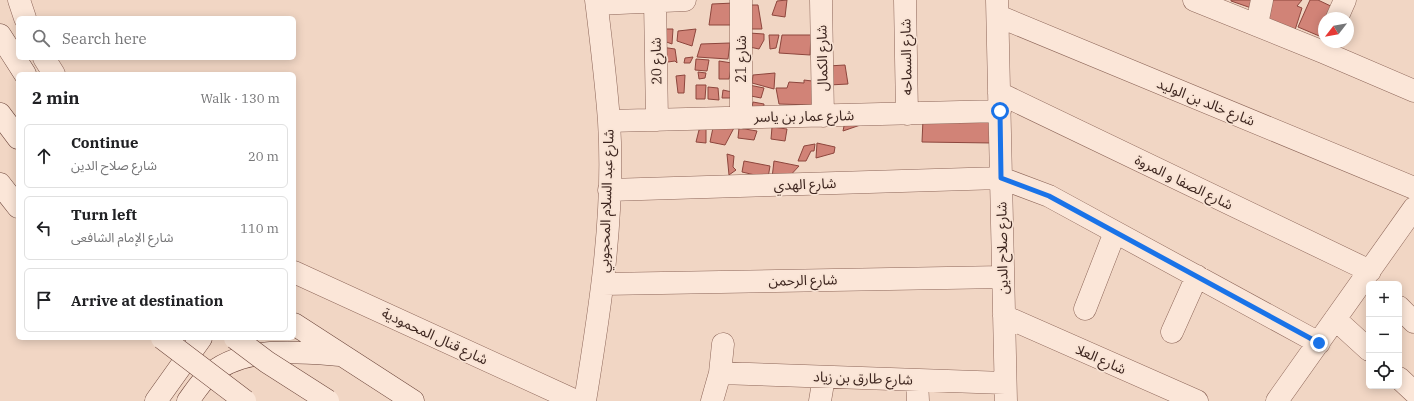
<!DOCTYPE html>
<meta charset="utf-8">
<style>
body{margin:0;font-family:"IBM Plex Serif","Noto Sans Arabic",serif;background:#f6f6f6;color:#202124}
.controls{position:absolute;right:12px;bottom:12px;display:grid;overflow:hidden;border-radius:6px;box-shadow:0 2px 10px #0003}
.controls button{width:36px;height:36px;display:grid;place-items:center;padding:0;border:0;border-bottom:1px solid #e0e0e0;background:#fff;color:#202124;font:20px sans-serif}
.compass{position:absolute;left:1318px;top:12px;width:36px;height:36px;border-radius:50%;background:#fff;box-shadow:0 2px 10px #0003;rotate:239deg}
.stop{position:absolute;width:12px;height:12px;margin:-9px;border:3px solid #1a73e8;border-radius:50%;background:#fff}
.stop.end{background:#1a73e8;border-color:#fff;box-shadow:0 1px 4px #0008}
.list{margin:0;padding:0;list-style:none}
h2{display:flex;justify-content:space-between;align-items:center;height:52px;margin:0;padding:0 16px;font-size:17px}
h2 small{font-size:13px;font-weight:400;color:#757577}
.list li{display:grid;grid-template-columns:26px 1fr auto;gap:12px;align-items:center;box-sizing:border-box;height:64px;margin:0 8px 8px;padding:0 8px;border:1px solid #e0e0e0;border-radius:6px}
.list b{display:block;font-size:15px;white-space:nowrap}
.list p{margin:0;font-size:13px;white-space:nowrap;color:#757577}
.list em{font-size:13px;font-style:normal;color:#757577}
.icon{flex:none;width:22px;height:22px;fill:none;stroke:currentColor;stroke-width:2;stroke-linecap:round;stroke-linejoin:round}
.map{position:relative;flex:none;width:1414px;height:401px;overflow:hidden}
.search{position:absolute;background:#fff;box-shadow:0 2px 10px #0003;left:16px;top:16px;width:280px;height:44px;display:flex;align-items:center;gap:10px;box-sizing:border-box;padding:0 14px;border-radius:6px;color:#757577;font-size:15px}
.panel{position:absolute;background:#fff;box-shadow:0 2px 10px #0003;left:16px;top:72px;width:280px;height:268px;border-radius:6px}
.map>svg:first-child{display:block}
</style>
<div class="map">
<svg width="1414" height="401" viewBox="0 0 1414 401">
<rect width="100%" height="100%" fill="#f1d6c4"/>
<path fill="#d18377" stroke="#8d463d" d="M787 0 785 17 772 15 777 1Z
M1260 0V11L1231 1V0Z
M1270 0H1302L1297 6 1302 8 1295 30 1264 20Z
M1310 0H1318L1337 9 1333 18H1324V38L1298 27Z
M734 3 735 25H709L712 4Z
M748 5H758L762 29H748Z
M662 29H673L672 44 661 40Z
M696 29 692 46 677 41 678 31Z
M749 33 764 34V40L759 49 745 46Z
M769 35H779L776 48 770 49Z
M782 35H811L810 55 779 53Z
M730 43 728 59 697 57 701 44Z
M661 47 675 49 677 63 675 61 661 63Z
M693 57 690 63H684L685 58Z
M696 59 709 60 707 71 695 70Z
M719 61 732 63 729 79H719Z
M845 65 848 84 829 85 828 66Z
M698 72 706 73 705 78 699 79Z
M775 73 774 89 752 83 753 75Z
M685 75 684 93H678L676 76Z
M804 80 812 81 813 105 779 104 776 88H787L789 82 804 83Z
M696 85H706L705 99H696Z
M749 85 764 88 761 98 751 96Z
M708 87 718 88 719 100 708 99Z
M723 90 732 92 730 98H722Z
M753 102 764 104 763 113 751 112Z
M923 119 993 120V143L922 142Z
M845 121 869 122 843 131Z
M714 123 735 126 725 145 710 142Z
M772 127 787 129 785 141 771 139Z
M706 128V143L696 142 699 130Z
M739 128 757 131 754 140 738 138Z
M817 143 835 147 834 153 816 158Z
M815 144 814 151H811L806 161H798L804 146Z
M727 154 734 156 733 167 736 170 729 175Z
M744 161 770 166 768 178 742 172Z
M774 161 799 166 787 179 772 178Z"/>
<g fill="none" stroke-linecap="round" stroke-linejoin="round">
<g stroke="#8d6659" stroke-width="23">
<path id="minor" d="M741 0V118
M821 0 823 116
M905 0 907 114
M997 0 1006 401
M1194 0 1323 52 1414 91
M655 1 657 120
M597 4 685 0
M998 16 1414 188
M1337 18 1345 0
M1257 24 1262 0
M999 93 1370 271
M609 121 1000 111
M609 190 1001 178 1049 196 1319 343
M604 284 1003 277
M1399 307 1414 322
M1085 309 1115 232
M1004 316 1197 401
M1335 319 1369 350
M1172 332 1197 276
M720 373 1005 383
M1399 378 1414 392
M917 380 918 401
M585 401C600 309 615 215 609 121 606 80 601 40 596 0
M712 401 720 373 723 344
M820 401 824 377
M1277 401 1414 208"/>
</g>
<g stroke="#8d6659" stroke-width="23">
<path id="tertiary" d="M19 0 25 18
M44 58 54 74
M294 272 576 401"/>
</g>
<g stroke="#6e473c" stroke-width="23">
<path id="secondary" d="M0 35 25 74
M0 114 18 138
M0 184 18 207
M294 324 413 401
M156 401 201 338
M188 401C194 393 200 383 207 377 241 345 298 352 340 355"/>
</g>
<use href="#minor" stroke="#fbe6d8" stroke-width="22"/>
<use href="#tertiary" stroke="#fbe6d8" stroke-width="22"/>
<use href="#secondary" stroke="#fbe6d8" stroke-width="22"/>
<g stroke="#6e473c" stroke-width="23" stroke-linecap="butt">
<path id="secondary-bridge" d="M162 338 245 401
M235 338 267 362 328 401"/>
</g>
<use href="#secondary-bridge" stroke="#fbe6d8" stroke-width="22"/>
</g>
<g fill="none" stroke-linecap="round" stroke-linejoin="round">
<path stroke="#1a73e8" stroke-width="5" d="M1000 111 1001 178 1049 196 1319 343"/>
</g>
<g text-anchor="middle" stroke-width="3.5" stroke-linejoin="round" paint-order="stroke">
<g font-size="14" fill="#3c241e" stroke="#f8e3d4">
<text transform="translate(906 57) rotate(-91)" y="5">شارع السماحه</text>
<text transform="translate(822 58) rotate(-91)" y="5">شارع الكمال</text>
<text transform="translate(741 59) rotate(-90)" y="5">شارع 21</text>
<text transform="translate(656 61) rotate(-91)" y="5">شارع 20</text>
<text transform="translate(1206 102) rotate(22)" y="5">شارع خالد بن الوليد</text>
<text transform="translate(804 116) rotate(-1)" y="5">شارع عمار بن ياسر</text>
<text transform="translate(1184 182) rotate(26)" y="5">شارع الصفا و المروة</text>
<text transform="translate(805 184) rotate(-2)" y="5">شارع الهدي</text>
<text transform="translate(606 201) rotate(-88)" y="5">شارع عبد السلام المحجوبي</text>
<text transform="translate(1002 248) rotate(-91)" y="5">شارع صلاح الدين</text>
<text transform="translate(803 280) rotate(-1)" y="5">شارع الرحمن</text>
<text transform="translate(435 336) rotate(25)" y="5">شارع قنال المحمودية</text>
<text transform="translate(1101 359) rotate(24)" y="5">شارع العلا</text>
<text transform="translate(863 378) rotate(2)" y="5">شارع طارق بن زياد</text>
</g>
</g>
</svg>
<div class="controls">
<button>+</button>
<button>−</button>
<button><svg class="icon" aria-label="locate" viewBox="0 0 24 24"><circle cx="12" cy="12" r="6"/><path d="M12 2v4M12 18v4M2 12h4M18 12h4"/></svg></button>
</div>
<svg class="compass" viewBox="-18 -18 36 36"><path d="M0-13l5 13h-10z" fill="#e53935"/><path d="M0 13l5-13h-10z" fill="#757577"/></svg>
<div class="stop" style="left:1000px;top:111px"></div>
<div class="stop end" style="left:1319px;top:343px"></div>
<div class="search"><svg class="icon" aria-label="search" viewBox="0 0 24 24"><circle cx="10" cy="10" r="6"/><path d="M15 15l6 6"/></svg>Search here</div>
<section class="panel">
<h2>2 min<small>Walk · 130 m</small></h2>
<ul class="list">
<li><svg class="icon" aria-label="ahead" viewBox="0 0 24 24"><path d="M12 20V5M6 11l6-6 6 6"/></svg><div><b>Continue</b><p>شارع صلاح الدين</p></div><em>20 m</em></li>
<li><svg class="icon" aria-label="left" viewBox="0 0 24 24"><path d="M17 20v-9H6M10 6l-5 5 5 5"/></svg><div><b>Turn left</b><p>شارع الإمام الشافعى</p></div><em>110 m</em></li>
<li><svg class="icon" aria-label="arrive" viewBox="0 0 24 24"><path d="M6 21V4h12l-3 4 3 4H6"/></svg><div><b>Arrive at destination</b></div></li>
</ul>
</section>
</div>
